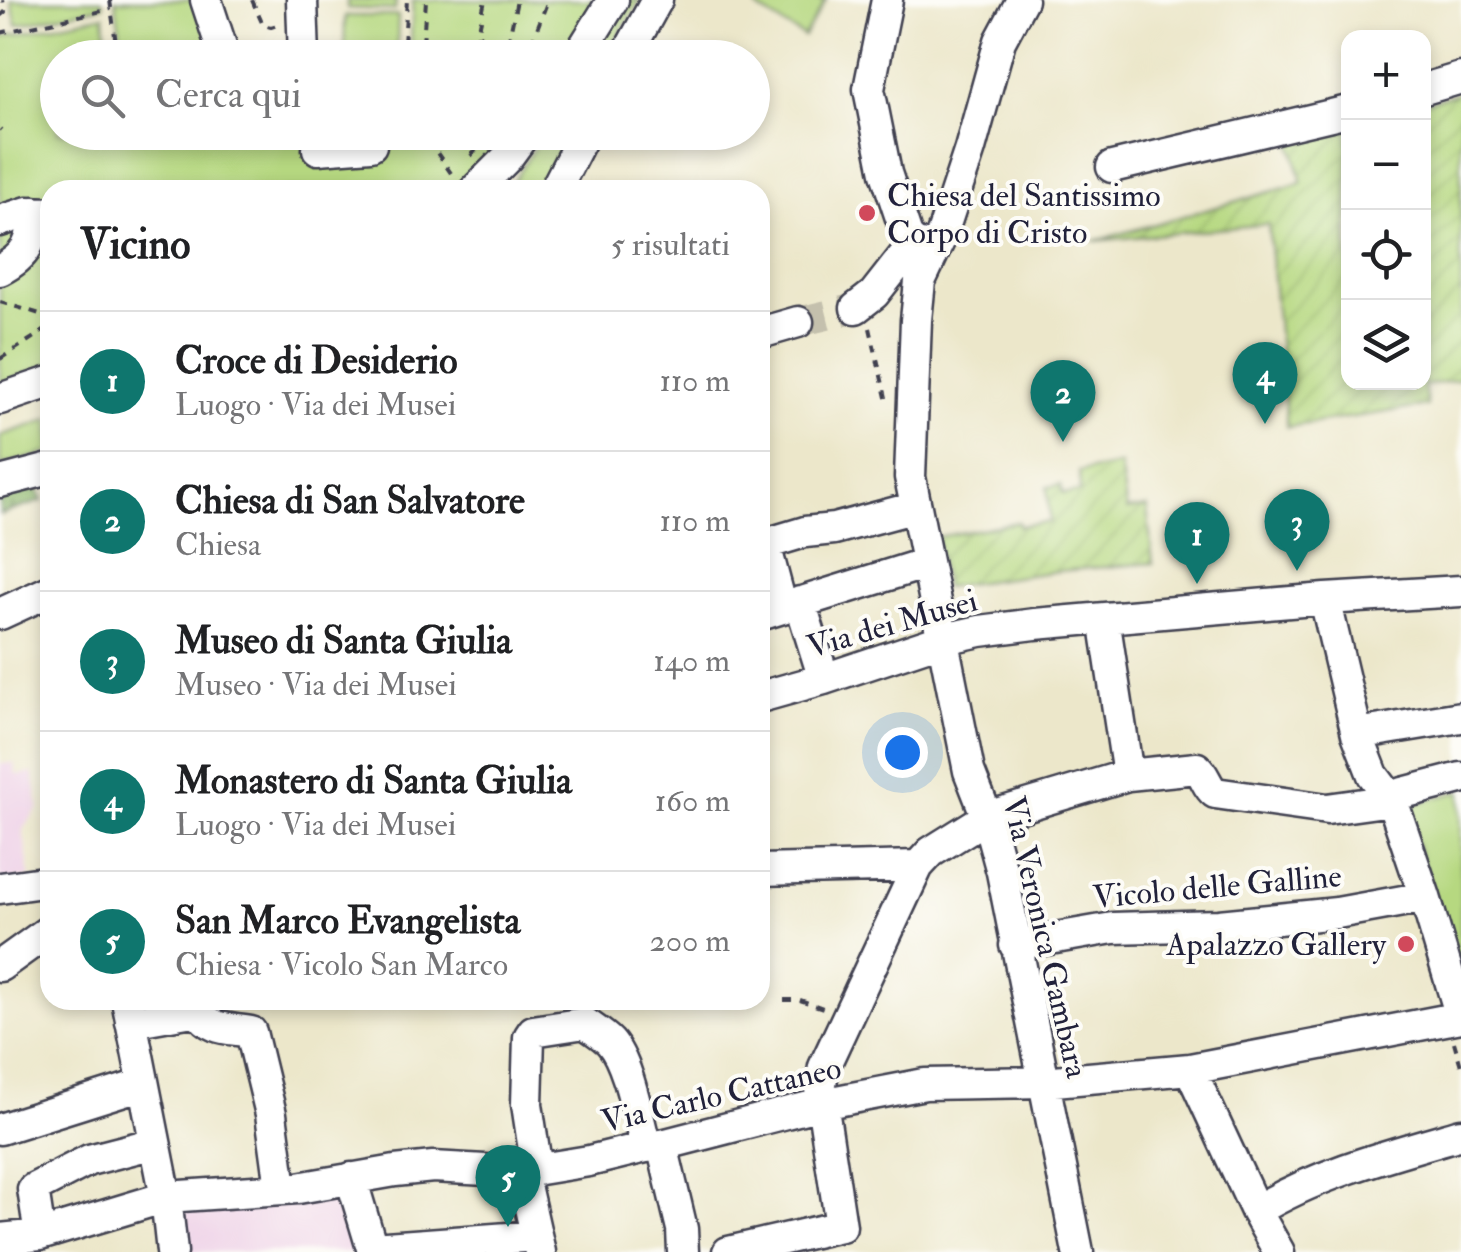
<!DOCTYPE html>
<html lang="it">
<meta charset="utf-8">
<style>
body{margin:0;font-family:"IM FELL Double Pica",serif;background:#f2f2f2;color:#202124}
.controls{position:absolute;right:30px;top:30px;display:grid;overflow:hidden;border-radius:20px;box-shadow:0 5px 15px #0003}
.controls button{width:90px;height:90px;display:grid;place-items:center;padding:0;border:0;border-bottom:2px solid #e0e0e0;background:#fff;color:#202124;font:50px sans-serif}
.you{position:absolute;left:902px;top:752px;width:35px;height:35px;margin:-25px;border:8px solid #fff;border-radius:50%;background:#1a73e8;box-shadow:0 0 0 15px #1a73e833}
.badge{display:grid;place-items:center;width:65px;height:65px;border-radius:50%;background:#0f766e;color:#fff;font-size:32px;font-weight:700}
.pin{position:absolute;translate:-50% -82px;filter:drop-shadow(0 2px 5px #0008)}
.pin::after{content:'';position:absolute;top:52px;width:35px;height:30px;background:inherit;clip-path:polygon(0 0,100% 0,50% 100%)}
.list{margin:0;padding:0;list-style:none}
h2{display:flex;justify-content:space-between;align-items:center;height:130px;margin:0;padding:0 40px;font-size:42px}
h2 small{font-size:32px;font-weight:400;color:#757577}
.list li{display:grid;grid-template-columns:65px 1fr auto;gap:30px;align-items:center;box-sizing:border-box;height:140px;padding:0 40px;border-top:2px solid #e0e0e0}
.list b{display:block;font-size:38px;white-space:nowrap}
.list p{margin:0;font-size:32px;white-space:nowrap;color:#757577}
.list em{font-size:32px;font-style:normal;color:#757577}
.icon{flex:none;width:55px;height:55px;fill:none;stroke:currentColor;stroke-width:2;stroke-linecap:round;stroke-linejoin:round}
.map{position:relative;flex:none;width:1461px;height:1252px;overflow:hidden}
.search{position:absolute;background:#fff;box-shadow:0 5px 15px #0003;left:40px;top:40px;width:730px;height:110px;display:flex;align-items:center;gap:25px;box-sizing:border-box;padding:0 35px;border-radius:55px;color:#757577;font-size:38px}
.panel{position:absolute;background:#fff;box-shadow:0 5px 15px #0003;left:40px;top:180px;width:730px;height:830px;border-radius:30px}
.map>svg:first-child{display:block}
</style>
<div class="map">
<svg width="1461" height="1252" viewBox="0 0 1461 1252">
<defs>
<pattern id="forest-firs" width="22" height="20" patternUnits="userSpaceOnUse" patternTransform="scale(2.5)"><rect width="22" height="20" fill="#90b86e"/><path d="M5 1l3.5 6h-7zM16 11l3.5 6h-7z" fill="#75955c"/></pattern>
<pattern id="garden-furrows" width="10" height="10" patternUnits="userSpaceOnUse" patternTransform="scale(2.5)"><rect width="10" height="10" fill="#b6d880"/><path d="M-1 1l2-2M0 10L10 0M9 11l2-2" fill="none" stroke="#9cb970"/></pattern>
</defs>
<rect width="100%" height="100%" fill="#fdfcf7"/>
<filter id="ink" filterUnits="userSpaceOnUse"><feTurbulence type="fractalNoise" baseFrequency=".01" numOctaves="2"/><feDisplacementMap in="SourceGraphic" scale="20" xChannelSelector="R" yChannelSelector="G"/><feConvolveMatrix kernelMatrix="1 2 1 2 8 2 1 2 1" color-interpolation-filters="sRGB"/></filter>
<filter id="wash" filterUnits="userSpaceOnUse"><feTurbulence type="fractalNoise" baseFrequency=".0048" numOctaves="4" result="noise"/><feDisplacementMap in="SourceGraphic" scale="40" xChannelSelector="R" yChannelSelector="G"/><feGaussianBlur stdDeviation="2.25" result="paint"/><feColorMatrix in="noise" values="0 0 0 0 0 0 0 0 0 0 0 0 0 0 0 0 0 1.4 0 .05"/><feComposite in="paint" operator="in"/></filter>
<g filter="url(#wash)">
<rect width="100%" height="100%" fill="#ece7ca"/>
<path fill="#eed0e7" d="M14 763 16 775 33 773 39 808 23 829 30 877 0 882V764Z
M346 1184 369 1252H191L183 1202Z"/>
<path fill="#b6d880" stroke="#6c7d5e" stroke-width="2.5" d="M11 0H102L103 6 17 25Z
M115 0H199L216 57H124Z
M347 0H396L395 10 347 8Z
M413 0H604L569 57 410 58Z
M622 0H640L605 57 587 58Z
M762 0H826L804 37 757 8Z
M104 15 107 55 58 58V132H339L344 137 405 132 518 133 458 190H50V365L0 384V37Z
M345 16H398L397 57H344Z
M544 133H568L539 190H507Z
M50 419V452L0 466V436Z
M1461 791V988L1405 806Z"/>
<path fill="url(#forest-firs)" stroke="#596d54" stroke-width="2.5" d="M37 487 42 501 0 515V496Z"/>
<path fill="url(#garden-furrows)" stroke="#6c7d5e" stroke-width="2.5" d="M1461 92V379L1424 386 1427 406 1287 427 1268 224 1094 241 1302 183 1291 141 1348 125V382H1424V103Z
M1120 465 1127 510 1147 507 1153 563 1058 571 944 587 937 537 1018 522 1019 526 1050 522 1047 487 1061 485 1063 494 1080 492 1079 472Z"/>
</g>
<g filter="url(#ink)">
<g fill="none" stroke-linecap="round" stroke-linejoin="round">
<path stroke="#c4c0ad" stroke-width="30" stroke-dasharray="30 15" stroke-linecap="butt" d="M798 322 856 308"/>
<g stroke="#404050" stroke-width="35">
<path id="minor" d="M206 0 225 58
M302 0 304 58
M887 0 869 89 886 173 907 236 914 243
M1022 0 1000 41 970 149 941 237 920 281 916 320 910 477 969 771 987 817 1002 872 1078 1252
M577 58 613 0
M625 58 657 0
M1424 89 1461 78
M318 149 371 145
M1112 167 1348 111
M475 190 507 158 526 132
M555 190 585 132
M0 221 28 212 50 213
M0 270C27 256 33 242 34 212
M856 308 874 294 914 243 933 249
M760 333 798 322
M0 399 50 382
M0 482 50 469
M800 602 824 679
M782 608 765 544 805 532 834 529 916 507
M0 614 50 591
M760 615 927 563
M1104 618 1128 775
M760 697 824 679 944 639 980 631 1035 624 1325 599 1461 591
M1357 734 1461 717
M1461 778 1403 793 1392 800 1425 897 1461 1017
M760 870 918 866
M0 888 50 881
M1015 945 1113 928 1219 925 1337 913 1425 897
M0 966 50 930
M127 1000 166 1197 172 1252
M131 1022 198 1010C210 1031 229 1028 251 1032L271 1114 281 1188
M1190 1069 1256 1211 1279 1252
M0 1129 143 1084
M662 1145 682 1229 683 1252
M537 1170 527 1104 529 1037 533 1031 585 1023C593 1029 603 1035 610 1042 629 1063 638 1119 646 1147
M522 1172 540 1252
M351 1178 372 1248 536 1236
M1256 1211C1318 1173 1392 1154 1461 1134
M40 1235 33 1189 89 1160 155 1143
M0 1239 40 1235 166 1197 298 1188 395 1171 433 1167 522 1172 589 1161 646 1147 662 1145 821 1104 925 1084 1043 1082 1190 1069 1461 1017
M728 1252 841 1226 820 1089 824 1067 918 866 931 852 987 817 1128 775 1197 768C1206 776 1206 786 1215 793L1327 809 1392 800 1373 775 1357 734 1325 599"/>
</g>
<path stroke="#404050" stroke-width="4" stroke-dasharray="8 8" stroke-linecap="butt" d="M110 0 118 58
M252 0 263 25 271 27 280 24
M0 16 5 12 3 0
M0 33 111 9
M479 34 493 58
M403 58 407 0
M422 58 426 0
M473 58 485 0
M505 58 517 0
M526 58 548 0
M539 58 556 47
M0 129 1 130
M415 132 418 139 435 150 455 179
M395 142 438 139 446 132
M471 156 490 132
M0 302 50 317
M870 328 887 402
M0 359 50 327
M784 1000H800L823 1008
M1454 1042 1461 1066"/>
<use href="#minor" stroke="#fff" stroke-width="30"/>
</g>
</g>
<g fill="#d1495b" stroke="#fdfcf7" stroke-width="4">
<circle cx="867" cy="213" r="10"/>
<circle cx="1406" cy="944" r="10"/>
</g>
<g text-anchor="middle" stroke-width="8" stroke-linejoin="round" paint-order="stroke">
<g font-size="32" fill="#22223b" stroke="#fdfcf7" text-anchor="start">
<text x="887" y="206">Chiesa del Santissimo<tspan x="887" dy="37">Corpo di Cristo</tspan></text>
<text x="1386" y="955" text-anchor="end">Apalazzo Gallery</text>
</g>
<g font-size="32" fill="#22223b" stroke="#fdfcf7">
<text transform="translate(892 623) rotate(-16)" y="11">Via dei Musei</text>
<text transform="translate(1217 886) rotate(-5)" y="11">Vicolo delle Galline</text>
<text transform="translate(1046 937) rotate(77)" y="11">Via Veronica Gambara</text>
<text transform="translate(721 1094) rotate(-13)" y="11">Via Carlo Cattaneo</text>
</g>
</g>
</svg>
<div class="controls">
<button>+</button>
<button>−</button>
<button><svg class="icon" aria-label="locate" viewBox="0 0 24 24"><circle cx="12" cy="12" r="6"/><path d="M12 2v4M12 18v4M2 12h4M18 12h4"/></svg></button>
<button><svg class="icon" aria-label="layers" viewBox="0 0 24 24"><path d="M12 4l9 5-9 5-9-5zM3 14l9 5 9-5"/></svg></button>
</div>
<div class="you"></div>
<div class="pin badge" style="left:1197px;top:584px">1</div>
<div class="pin badge" style="left:1063px;top:442px">2</div>
<div class="pin badge" style="left:1297px;top:571px">3</div>
<div class="pin badge" style="left:1265px;top:424px">4</div>
<div class="pin badge" style="left:508px;top:1227px">5</div>
<div class="search"><svg class="icon" aria-label="search" viewBox="0 0 24 24"><circle cx="10" cy="10" r="6"/><path d="M15 15l6 6"/></svg>Cerca qui</div>
<section class="panel">
<h2>Vicino<small>5 risultati</small></h2>
<ul class="list">
<li><span class="badge">1</span><div><b>Croce di Desiderio</b><p>Luogo · Via dei Musei</p></div><em>110 m</em></li>
<li><span class="badge">2</span><div><b>Chiesa di San Salvatore</b><p>Chiesa</p></div><em>110 m</em></li>
<li><span class="badge">3</span><div><b>Museo di Santa Giulia</b><p>Museo · Via dei Musei</p></div><em>140 m</em></li>
<li><span class="badge">4</span><div><b>Monastero di Santa Giulia</b><p>Luogo · Via dei Musei</p></div><em>160 m</em></li>
<li><span class="badge">5</span><div><b>San Marco Evangelista</b><p>Chiesa · Vicolo San Marco</p></div><em>200 m</em></li>
</ul>
</section>
</div>
